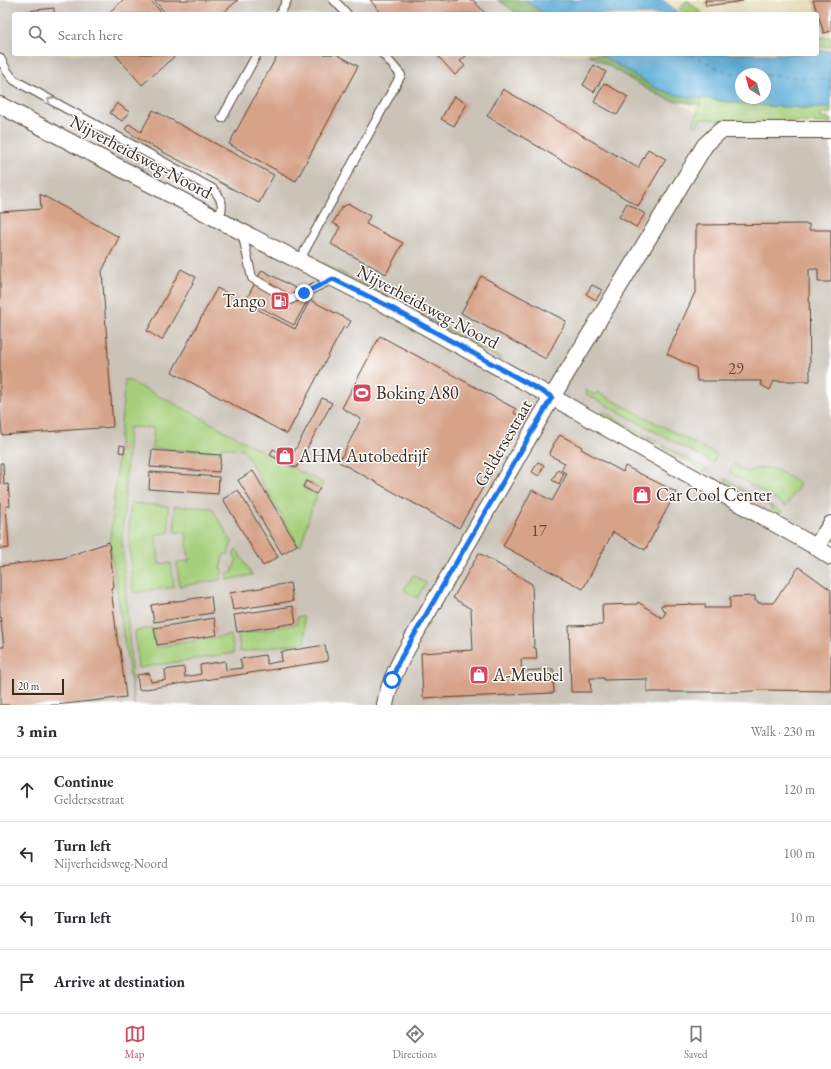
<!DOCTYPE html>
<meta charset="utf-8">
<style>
body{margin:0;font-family:"EB Garamond",serif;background:#f7f7f7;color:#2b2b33}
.compass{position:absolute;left:735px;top:68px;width:36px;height:36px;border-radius:50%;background:#fff;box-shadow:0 4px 16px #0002;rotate:324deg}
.scale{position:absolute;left:12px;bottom:10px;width:52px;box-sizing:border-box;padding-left:4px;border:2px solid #3b2a1e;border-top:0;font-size:11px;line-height:14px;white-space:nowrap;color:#3b2a1e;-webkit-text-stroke:3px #fff;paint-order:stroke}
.stop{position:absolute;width:12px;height:12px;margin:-9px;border:3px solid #1a73e8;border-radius:50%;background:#fff}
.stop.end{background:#1a73e8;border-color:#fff;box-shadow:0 1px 4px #0008}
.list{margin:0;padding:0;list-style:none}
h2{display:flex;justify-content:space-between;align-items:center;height:52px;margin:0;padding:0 16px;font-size:17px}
h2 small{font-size:13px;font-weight:400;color:#7c7c81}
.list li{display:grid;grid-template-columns:26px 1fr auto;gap:12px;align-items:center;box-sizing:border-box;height:64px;padding:0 16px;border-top:1px solid #e1e1e2}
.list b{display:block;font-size:15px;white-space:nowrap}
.list p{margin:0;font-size:13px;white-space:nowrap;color:#7c7c81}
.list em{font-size:13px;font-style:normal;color:#7c7c81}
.icon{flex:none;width:22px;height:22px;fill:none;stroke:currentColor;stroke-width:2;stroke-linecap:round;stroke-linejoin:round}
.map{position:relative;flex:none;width:831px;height:705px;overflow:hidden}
.search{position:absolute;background:#fff;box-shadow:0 4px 16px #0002;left:12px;right:12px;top:12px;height:44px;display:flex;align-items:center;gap:10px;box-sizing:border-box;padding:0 14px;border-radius:4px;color:#7c7c81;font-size:15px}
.sheet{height:308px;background:#fff}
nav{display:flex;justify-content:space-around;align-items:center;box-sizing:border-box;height:56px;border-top:1px solid #e1e1e2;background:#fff;font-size:11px;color:#7c7c81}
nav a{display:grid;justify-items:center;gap:2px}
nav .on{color:#d1495b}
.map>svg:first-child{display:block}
</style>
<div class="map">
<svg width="831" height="705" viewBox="0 0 831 705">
<rect width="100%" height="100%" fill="#fff"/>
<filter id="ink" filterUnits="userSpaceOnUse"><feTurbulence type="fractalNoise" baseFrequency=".025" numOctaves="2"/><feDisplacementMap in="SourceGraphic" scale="8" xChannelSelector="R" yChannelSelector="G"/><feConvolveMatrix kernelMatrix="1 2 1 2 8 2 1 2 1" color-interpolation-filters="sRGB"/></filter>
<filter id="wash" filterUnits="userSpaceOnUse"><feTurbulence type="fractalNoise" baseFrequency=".012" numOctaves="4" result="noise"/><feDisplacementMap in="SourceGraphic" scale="16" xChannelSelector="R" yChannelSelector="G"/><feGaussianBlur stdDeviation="0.9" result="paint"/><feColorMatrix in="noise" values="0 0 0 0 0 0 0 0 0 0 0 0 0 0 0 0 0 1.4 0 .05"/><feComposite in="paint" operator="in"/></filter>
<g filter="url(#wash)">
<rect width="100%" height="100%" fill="#e7e1be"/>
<path fill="#cbc3b8" d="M0 0H494L517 14H14V54H590L708 119 831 129V705H0Z"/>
<path fill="#a5cf7a" stroke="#707c4c" d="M687 0 703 14H685L679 9Z
M817 37H831V47H817Z
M702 98C744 106 788 108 831 108V113L821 114V118L831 119V123L700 119 697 126 693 124Z
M324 263 501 358 502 359 501 360 323 264Z
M125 379 197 415 286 465 323 483 321 488 305 480 302 487 317 495 310 514 301 545H298L243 449 221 447V453L152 448 154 428 129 427 122 543 134 705 110 543Z
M585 390 595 395 597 392 717 455 713 463 586 394V392Z
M603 412 657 441 658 443 634 432H624L622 431 602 414Z
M663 445H664L709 470 699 473 696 465 663 447Z
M734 464 747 472C771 462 780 472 800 484L786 506 729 472Z
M725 479 782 512 772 515 771 507 736 487 729 489Z
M130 503 168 506 169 533 156 534 159 564 171 563 174 587 133 593 129 534Z
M174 506 212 508 232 542 228 555 224 554 220 569 223 570 220 580 179 586 177 562 189 561 186 532H175Z
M236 549 252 575 226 580 228 572 232 573 237 558 233 556Z
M413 575 426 583 417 598 404 590Z
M303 616 306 642 240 652 238 634 297 624V617Z
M153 628 157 647 231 635 234 653 138 668 135 631Z"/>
<path fill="#84b26a" stroke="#606e44" d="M497 0H525L544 14H518Z
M588 54H600L654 87 676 95 702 98 700 105 670 100 652 92Z"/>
<path fill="#5faed9" stroke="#4d6c7c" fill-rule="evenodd" d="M525 0H663L680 14H544Z
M817 50 831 51V108H803L758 105 676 95 654 87 600 54H817ZM741 74H765V98H741Z"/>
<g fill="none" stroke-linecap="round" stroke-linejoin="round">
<path stroke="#495f69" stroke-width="1" stroke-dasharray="5 4" stroke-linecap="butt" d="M607 0 622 14
M690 54 727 73 748 74
M765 75 831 80"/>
</g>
<g id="blocks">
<path fill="#d6a288" d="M123 0H150L163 14H107Z
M154 0H238L222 14H166Z
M370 0H473L486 14H382Z
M705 0H743V1L706 6Z
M813 0H831V31L824 33Z
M54 8V14H27V11Z
M115 54H177L142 85Z
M278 54H336L358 66 296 181 229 144Z
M436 54H468L460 61 465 66 455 75Z
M594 65 606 72 594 92 583 85Z
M604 83 628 97 617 115 594 102Z
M503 89 638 168 648 149 666 159 638 206 487 116Z
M454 96 467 104 454 126 441 119Z
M117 103 129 112 122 121 110 113Z
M153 110 274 175 259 203 137 138 125 129 129 124 141 132Z
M40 194 119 237 102 271 113 427 2 435 0 408V212L41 209Z
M627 203 645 214 636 227 619 217Z
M349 204 370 216 366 224 403 243 386 274 331 244 340 227 333 223 342 207Z
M809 224V230H831V282H818V269H809L810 381H774L770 390 761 385V381H697L696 368 667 354 696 290V225Z
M181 269 196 277 162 340 147 331Z
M262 270 310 296 294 325 246 300Z
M481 276 566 321 546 359 461 313Z
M592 285 602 290 596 300 586 294Z
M217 288 295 329 310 300 351 321 347 328 344 326 287 434 172 372Z
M380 336 516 409 514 413 524 418 459 528 339 462 361 419 342 408Z
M322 398 332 403 296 468 270 455 273 449 281 453 283 449 293 454Z
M560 435 582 447 581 449 623 472 625 466 676 492 645 550 613 532 583 589 503 546 532 490 552 501 567 474 561 470 565 463 549 455 554 445H553Z
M120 445 125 446 124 453 119 452Z
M152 450 221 455 219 472 150 467Z
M538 462 544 465 539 476 532 472Z
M0 463H3L4 485 8 484 10 506H6L9 548 0 549Z
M558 470 564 474 559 484 552 480Z
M253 471 297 545 282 554 238 480Z
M150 472 219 477 218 494 149 489Z
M306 481 320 488 316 494 303 487Z
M238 490 278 557 263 566 223 499Z
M109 542 114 587 111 588 118 646H119L120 649 126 697 56 705H0V647H4L0 615V566L63 558Z
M479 553 532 584 534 648H536L537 659H521L522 671 553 669 554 693 439 698V697L423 698 421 653 473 650 471 609 453 598Z
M799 567 831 590V691L763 690 740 692H647V679L604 680V678H590L591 692H571L569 626 603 625 602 605 637 604 638 602 662 618 666 612 661 607V605L705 604V608H730V597L755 596V601H758V603H773Z
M290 583 293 601 233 610 230 593Z
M211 596 213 613 154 622 151 605Z
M293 606 296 623 237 632 234 615Z
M214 618 217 635 157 645 154 628Z
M325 645 328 661 139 690 137 675 149 673 151 682 166 680 165 670 184 667 185 677 201 674 200 665 225 661 226 670 242 668 240 659 265 655 267 664 282 661 281 652Z"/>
</g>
</g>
<g filter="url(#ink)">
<use href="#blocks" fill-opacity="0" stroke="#554536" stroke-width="1"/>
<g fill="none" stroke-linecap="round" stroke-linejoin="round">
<g stroke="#554536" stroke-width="10">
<path id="service" d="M334 0 347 14
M280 14 287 0
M0 58 7 71 14 80 213 189C224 201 223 206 219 221
M222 118 257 54
M242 232 252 278 290 300 333 279
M299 261 401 75 383 54"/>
</g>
<g stroke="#554536" stroke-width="18">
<path id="minor" d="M0 105 242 232 388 306 552 397 816 547 831 557
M816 547 831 524
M385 705C389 681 401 659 413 638L552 397 705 145 721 130H831"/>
</g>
<use href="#service" stroke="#fff" stroke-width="8"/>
<use href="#minor" stroke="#fff" stroke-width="16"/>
</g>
<defs><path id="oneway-chevron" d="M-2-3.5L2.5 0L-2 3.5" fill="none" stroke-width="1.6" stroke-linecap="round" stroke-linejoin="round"/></defs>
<use stroke="#a79f9a" href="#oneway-chevron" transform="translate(50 100) rotate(-151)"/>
</g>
<g fill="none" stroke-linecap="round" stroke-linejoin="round" filter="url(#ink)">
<path stroke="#1a73e8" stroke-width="5" d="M304 293 333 279 388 306 552 397 398 663 392 680"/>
</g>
<defs>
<g id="fuel-square" transform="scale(1)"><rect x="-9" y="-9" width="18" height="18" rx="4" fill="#d1495b" stroke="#fff"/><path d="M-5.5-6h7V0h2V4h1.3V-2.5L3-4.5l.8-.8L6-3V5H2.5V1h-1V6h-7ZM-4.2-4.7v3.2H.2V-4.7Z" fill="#fff"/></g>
<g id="stadium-square" transform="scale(1)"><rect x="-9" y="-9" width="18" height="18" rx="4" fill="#d1495b" stroke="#fff"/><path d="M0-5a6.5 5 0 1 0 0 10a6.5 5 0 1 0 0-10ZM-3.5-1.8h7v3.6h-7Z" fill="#fff"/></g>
<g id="shop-square" transform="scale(1)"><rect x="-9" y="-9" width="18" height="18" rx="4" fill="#d1495b" stroke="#fff"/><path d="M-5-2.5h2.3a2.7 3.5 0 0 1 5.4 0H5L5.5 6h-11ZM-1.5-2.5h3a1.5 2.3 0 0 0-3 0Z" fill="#fff"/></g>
</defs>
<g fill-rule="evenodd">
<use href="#fuel-square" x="280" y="301"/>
<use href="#stadium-square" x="362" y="393"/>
<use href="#shop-square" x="285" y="456"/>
<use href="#shop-square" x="642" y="495"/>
<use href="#shop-square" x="479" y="675"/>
</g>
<g text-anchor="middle" stroke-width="3" stroke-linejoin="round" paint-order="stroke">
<g font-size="16" fill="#624838">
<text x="736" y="374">29</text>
<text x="539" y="536">17</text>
</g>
<g font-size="18" fill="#3b2a1e" stroke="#fff">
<text transform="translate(141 157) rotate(28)" y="6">Nijverheidsweg-Noord</text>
<text transform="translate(428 307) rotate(28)" y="6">Nijverheidsweg-Noord</text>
<text transform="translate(503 443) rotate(-60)" y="6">Geldersestraat</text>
</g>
<g font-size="18" fill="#3b2a1e" stroke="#fff" text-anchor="start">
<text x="266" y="307" text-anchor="end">Tango</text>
<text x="376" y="399">Boking A80</text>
<text x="299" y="462">AHM Autobedrijf</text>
<text x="656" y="501">Car Cool Center</text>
<text x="493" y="681">A-Meubel</text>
</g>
</g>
</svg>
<svg class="compass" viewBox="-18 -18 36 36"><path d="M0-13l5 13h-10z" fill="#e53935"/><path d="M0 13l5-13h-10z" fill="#7c7c81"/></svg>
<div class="scale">20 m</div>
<div class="stop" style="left:392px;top:680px"></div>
<div class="stop end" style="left:304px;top:293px"></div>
<div class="search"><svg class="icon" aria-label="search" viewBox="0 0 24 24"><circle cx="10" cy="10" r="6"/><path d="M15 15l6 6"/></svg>Search here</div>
</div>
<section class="sheet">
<h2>3 min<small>Walk · 230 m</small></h2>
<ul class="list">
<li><svg class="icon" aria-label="ahead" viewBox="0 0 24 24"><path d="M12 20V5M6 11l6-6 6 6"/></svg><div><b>Continue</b><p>Geldersestraat</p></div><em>120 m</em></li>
<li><svg class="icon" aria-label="left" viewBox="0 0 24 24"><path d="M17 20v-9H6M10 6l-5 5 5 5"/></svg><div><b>Turn left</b><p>Nijverheidsweg-Noord</p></div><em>100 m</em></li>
<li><svg class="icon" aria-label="left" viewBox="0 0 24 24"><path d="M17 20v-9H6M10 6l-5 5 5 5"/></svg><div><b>Turn left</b></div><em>10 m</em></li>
<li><svg class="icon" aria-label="arrive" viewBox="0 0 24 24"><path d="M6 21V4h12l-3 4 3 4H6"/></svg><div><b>Arrive at destination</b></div></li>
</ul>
</section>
<nav>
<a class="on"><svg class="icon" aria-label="map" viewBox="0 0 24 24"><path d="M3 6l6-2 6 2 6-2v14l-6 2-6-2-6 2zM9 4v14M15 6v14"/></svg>Map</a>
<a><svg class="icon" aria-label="directions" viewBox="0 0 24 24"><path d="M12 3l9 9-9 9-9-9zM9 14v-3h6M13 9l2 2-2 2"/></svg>Directions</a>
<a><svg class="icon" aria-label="saved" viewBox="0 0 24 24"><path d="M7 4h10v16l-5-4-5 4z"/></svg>Saved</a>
</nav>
